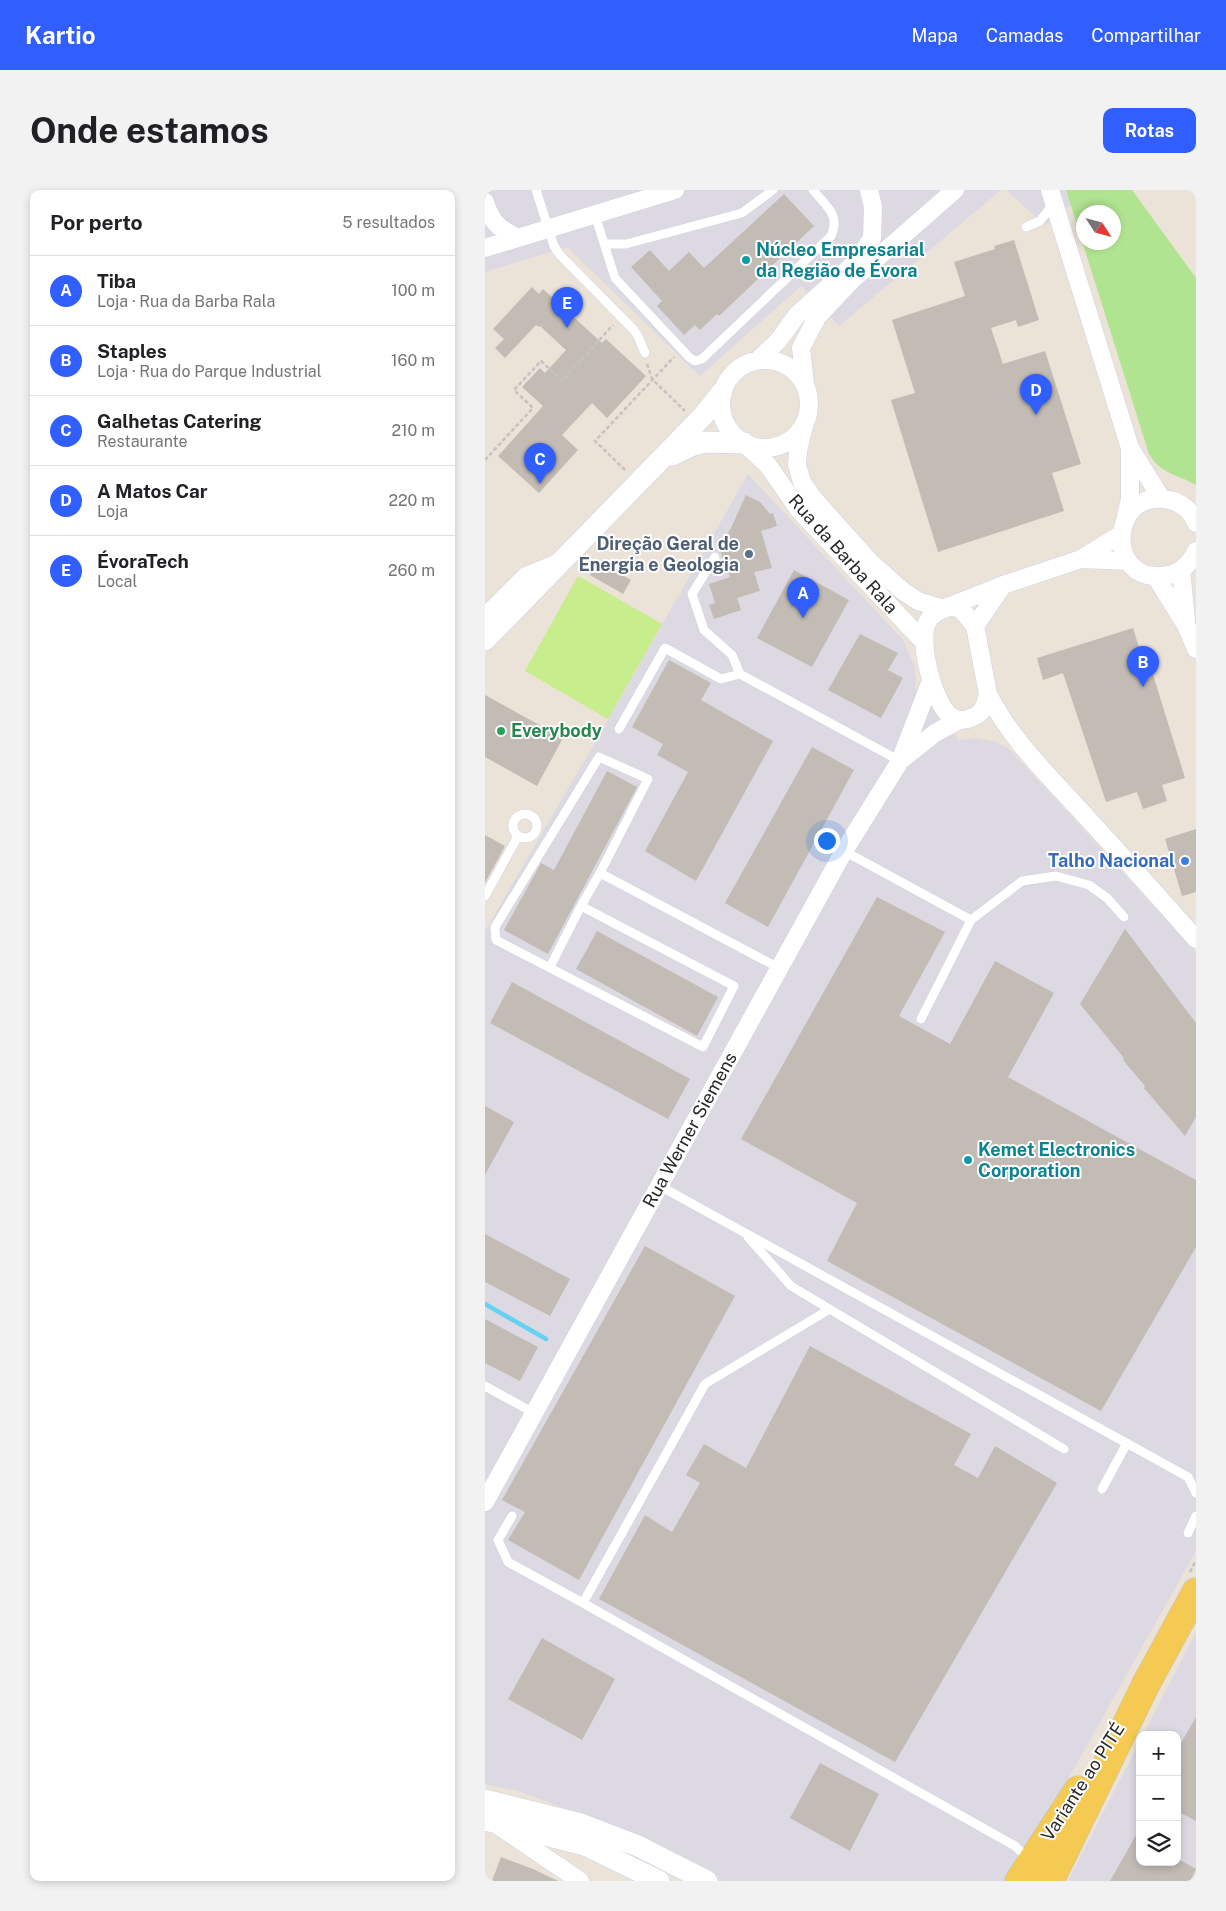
<!DOCTYPE html>
<html lang="pt">
<meta charset="utf-8">
<style>
body{margin:0;font-family:"Public Sans",sans-serif;background:#f2f2f2;color:#202124}
.controls{position:absolute;right:15px;bottom:15px;display:grid;overflow:hidden;border-radius:10px;box-shadow:0 2px 8px #0003}
.controls button{width:45px;height:45px;display:grid;place-items:center;padding:0;border:0;border-bottom:1px solid #e0e0e0;background:#fff;color:#202124;font:25px sans-serif}
.compass{position:absolute;left:591px;top:15px;width:45px;height:45px;border-radius:50%;background:#fff;box-shadow:0 2px 8px #0003;rotate:126deg}
.you{position:absolute;left:341px;top:650px;width:18px;height:18px;margin:-12px;border:4px solid #fff;border-radius:50%;background:#1a73e8;box-shadow:0 0 0 8px #1a73e833}
.badge{display:grid;place-items:center;width:32px;height:32px;border-radius:50%;background:#315eff;color:#fff;font-size:16px;font-weight:700}
.pin{position:absolute;translate:-50% -41px;filter:drop-shadow(0 1px 2px #0008)}
.pin::after{content:'';position:absolute;top:26px;width:18px;height:15px;background:inherit;clip-path:polygon(0 0,100% 0,50% 100%)}
.list{margin:0;padding:0;list-style:none}
h2{display:flex;justify-content:space-between;align-items:center;height:65px;margin:0;padding:0 20px;font-size:21px}
h2 small{font-size:16px;font-weight:400;color:#757577}
.list li{display:grid;grid-template-columns:32px 1fr auto;gap:15px;align-items:center;box-sizing:border-box;height:70px;padding:0 20px;border-top:1px solid #e0e0e0}
.list b{display:block;font-size:19px;white-space:nowrap}
.list p{margin:0;font-size:16px;white-space:nowrap;color:#757577}
.list em{font-size:16px;font-style:normal;color:#757577}
.icon{flex:none;width:28px;height:28px;fill:none;stroke:currentColor;stroke-width:2;stroke-linecap:round;stroke-linejoin:round}
.map{position:relative;flex:none;width:711px;height:1691px;overflow:hidden;border-radius:10px}
header{display:flex;align-items:center;gap:30px;box-sizing:border-box;height:70px;padding:0 25px;background:#315eff;color:#fff}
header strong{font-size:24px}
nav{display:flex;gap:28px;margin-inline-start:auto;font-size:18px}
.intro{display:flex;align-items:center;justify-content:space-between;box-sizing:border-box;height:120px;padding:0 30px}
h1{margin:0;font-size:35px}
.button{padding:12px 22px;border-radius:10px;background:#315eff;color:#fff;font-size:18px;font-weight:700}
main{display:flex;gap:30px;padding:0 30px}
aside{flex:1;background:#fff;border-radius:10px;box-shadow:0 2px 8px #0003}
.map>svg:first-child{display:block}
</style>
<header>
<strong>Kartio</strong>
<nav><a>Mapa</a><a>Camadas</a><a>Compartilhar</a></nav>
</header>
<div class="intro"><h1>Onde estamos</h1><a class="button">Rotas</a></div>
<main>
<aside>
<h2>Por perto<small>5 resultados</small></h2>
<ul class="list">
<li><span class="badge">A</span><div><b>Tiba</b><p>Loja · Rua da Barba Rala</p></div><em>100 m</em></li>
<li><span class="badge">B</span><div><b>Staples</b><p>Loja · Rua do Parque Industrial</p></div><em>160 m</em></li>
<li><span class="badge">C</span><div><b>Galhetas Catering</b><p>Restaurante</p></div><em>210 m</em></li>
<li><span class="badge">D</span><div><b>A Matos Car</b><p>Loja</p></div><em>220 m</em></li>
<li><span class="badge">E</span><div><b>ÉvoraTech</b><p>Local</p></div><em>260 m</em></li>
</ul>
</aside>
<div class="map">
<svg width="711" height="1691" viewBox="0 0 711 1691">
<rect width="100%" height="100%" fill="#ebe2d8"/>
<path fill="#dcd9e2" d="M0 0H516L354 136 316 96 215 186 82 57 0 82Z
M521 0H606L560 35Z
M263 284 418 450 429 475 431 487 430 498 474 550 491 548 511 552 524 559 711 762V1361L549 1650 523 1691H237L179 1659 115 1632 37 1602 0 1594V741L115 544Z
M711 1442V1691H583L655 1551V1672H692V1545H658Z"/>
<path fill="#b0e491" fill-rule="evenodd" d="M581 0H647L711 88V295C691 283 678 286 664 264ZM598 22H628V52H598Z"/>
<path fill="#c7ed8c" d="M93 386 177 434 123 529 40 481Z"/>
<g fill="none" stroke-linecap="round" stroke-linejoin="round">
<path stroke="#65d1f3" stroke-width="4.5" d="M0 1114 61 1149"/>
</g>
<path fill="#c2bcb5" d="M299 4 329 36 234 126 232 124 215 140 210 135 199 145 172 116 177 111 146 77 165 60 184 81 204 62 219 78Z
M529 50 554 130 533 137 531 130 506 138 518 174 560 161 596 274 567 283 579 321 453 362 406 210 430 203 407 130 480 106 469 72 510 59 509 56Z
M47 97 54 104 58 99 117 153 121 149 161 186 122 228 107 213 77 245 93 260 54 303 13 266 58 216 37 197 55 178 60 183 81 160 55 136 54 137 51 135 20 168 10 158 19 149 8 139Z
M261 305 275 312 285 324 288 323 292 336 276 341 287 378 269 382 275 401 252 408 256 420 229 429 224 415 230 413 224 394 245 387 234 358 246 338Z
M112 372 146 390 138 404 105 385Z
M309 380 364 410 327 477 272 448Z
M648 438 660 477 665 475 700 588 677 595 682 611 658 619 652 602 621 612 578 483 558 490 552 468Z
M375 444 413 463 403 480 418 488 396 528 343 500Z
M184 470 226 493 216 510 288 551 211 691 160 661 203 582 172 565 178 554 147 537Z
M0 505 78 548 52 596 0 567Z
M327 557 369 580 283 737 240 713Z
M122 581 152 597 63 764 19 740 56 673 69 680Z
M711 639V702L697 706 680 649Z
M0 645 20 656 0 693Z
M392 707 460 742 414 826 465 854 510 771 569 803 523 887 711 990V1057L616 1221 342 1071 372 1013 256 949Z
M640 739 711 833V927L700 946 659 898 660 896 638 870 639 868 595 814Z
M112 741 233 807 212 846 91 779Z
M27 792 205 889 183 929 5 833Z
M0 916 29 932 0 985Z
M0 1044 85 1089 65 1126 0 1092Z
M160 1056 250 1106 94 1390 23 1350 40 1322 17 1310Z
M0 1129 53 1157 35 1191 0 1173Z
M325 1156 486 1244 469 1275 493 1288 510 1256 572 1293 410 1572 114 1409 160 1325 187 1342 215 1293 201 1285 219 1254 261 1278Z
M57 1448 130 1489 97 1550 23 1509Z
M711 1527V1631L692 1621V1560Z
M335 1573 394 1604 365 1661 305 1628Z
M655 1638V1672H692V1668L711 1679 705 1691H625Z
M16 1667 48 1679 73 1691H7Z"/>
<g fill="none" stroke-linecap="round" stroke-linejoin="round">
<g stroke="#cdd2e1" stroke-width="10">
<path id="service" d="M51 0 69 56 74 64 149 140 153 146 160 163
M110 25 130 88 204 167 210 171 217 169 346 46C356 25 341 16 328 0
M541 37 555 31 569 13
M119 54H141L257 23 288 0
M230 367 207 404 219 440 247 465 255 484
M255 484 415 571
M134 539 180 458 236 489 255 484
M28 636a12 12 0 1 1 24 0a12 12 0 1 1-24 0Z
M359 661 486 730 436 829
M0 706 33 646
M96 716 115 683
M486 730 537 691 571 686 604 695 622 708 639 727
M65 777 96 716 249 796 218 857 11 750 10 737 114 567 163 589 115 683 294 778
M175 996 703 1287 711 1303
M263 1047 306 1096 579 1259
M345 1119 220 1194 98 1413 530 1656 545 1670
M0 1196 49 1223
M617 1299 642 1253
M27 1326 13 1350 23 1372 98 1413
M703 1343 711 1326"/>
</g>
<g stroke="#cdd2e1" stroke-width="19">
<path id="minor" d="M565 0 645 258 676 308
M0 12C6 32 14 39 33 48
M0 58 190 0
M236 214a44 44 0 1 1 88 0a44 44 0 1 1-88 0Z
M273 170 293 151 312 125 372 71 387 48 388 17 384 0
M320 194 316 158 332 127 367 90 470 0
M319 236 313 261 312 275 317 292 327 307 386 373 419 402 433 411 459 419
M262 256 282 274 314 320 438 451
M641 326 645 309V258
M711 333C707 321 696 312 684 310 626 297 619 390 676 386 693 385 704 376 711 361
M596 369 643 371
M696 380 701 429
M671 387 702 437 711 459
M465 416 476 419 490 436 503 504C500 516 498 524 486 528 479 531 471 531 465 526 448 512 432 449 443 431 447 423 457 419 465 416Z
M465 416 518 395 596 369 635 345
M0 427 41 386 75 372
M490 436 518 395
M503 504C525 548 560 582 593 618 633 661 672 705 711 749
M415 571 450 543 474 530
M0 1312 359 661 415 571 446 491
M14 1636 95 1691"/>
</g>
<g stroke="#cdd2e1" stroke-width="22">
<path id="tertiary" d="M187 265 208 255 220 252 259 253
M0 450 218 226 237 202
M0 1610 96 1634 153 1656 222 1691
M0 1630 100 1655 174 1691"/>
</g>
<g stroke="#c3c3c3" stroke-width="29">
<path id="primary" d="M534 1691 593 1600
M565 1691 661 1494 711 1402"/>
</g>
<path stroke="#c3c3c3" stroke-width="2.5" stroke-dasharray="4 2.5" stroke-linecap="butt" d="M162 174 167 189 200 221
M0 270 48 218 29 200 56 171 77 191 128 135
M140 280 110 251 189 167
M705 1382 711 1370"/>
<use href="#service" stroke="#fff" stroke-width="9"/>
<use href="#minor" stroke="#fff" stroke-width="18"/>
<use href="#tertiary" stroke="#fff" stroke-width="21"/>
<use href="#primary" stroke="#f5ca52" stroke-width="28"/>
</g>
<g fill="#0f9aa8" stroke="#fff" stroke-width="2">
<circle cx="261" cy="70" r="5"/>
<circle cx="483" cy="970" r="5"/>
</g>
<circle fill="#5c6f8a" stroke="#fff" stroke-width="2" cx="264" cy="364" r="5"/>
<circle fill="#2e9e5b" stroke="#fff" stroke-width="2" cx="16" cy="541" r="5"/>
<circle fill="#3f7fe0" stroke="#fff" stroke-width="2" cx="700" cy="671" r="5"/>
<g text-anchor="middle" stroke-width="4" stroke-linejoin="round" paint-order="stroke">
<g font-size="18" font-weight="bold" fill="#0d838f" stroke="#fff" text-anchor="start">
<text x="271" y="66">Núcleo Empresarial<tspan x="271" dy="21">da Região de Évora</tspan></text>
<text x="493" y="966">Kemet Electronics<tspan x="493" dy="21">Corporation</tspan></text>
</g>
<g font-size="18" font-weight="bold" fill="#4e5e75" stroke="#fff" text-anchor="end">
<text x="254" y="360">Direção Geral de<tspan x="254" dy="21">Energia e Geologia</tspan></text>
</g>
<g font-size="18" fill="#272727" stroke="#fff">
<text transform="translate(358 364) rotate(48)" y="6">Rua da Barba Rala</text>
<text transform="translate(205 940) rotate(-61)" y="6">Rua Werner Siemens</text>
<text transform="translate(598 1592) rotate(-57)" y="6">Variante ao PITÉ</text>
</g>
<g font-size="18" font-weight="bold" fill="#27864d" stroke="#fff" text-anchor="start">
<text x="26" y="547">Everybody</text>
</g>
<g font-size="18" font-weight="bold" fill="#366cbe" stroke="#fff" text-anchor="end">
<text x="690" y="677">Talho Nacional</text>
</g>
</g>
</svg>
<div class="controls">
<button>+</button>
<button>−</button>
<button><svg class="icon" aria-label="layers" viewBox="0 0 24 24"><path d="M12 4l9 5-9 5-9-5zM3 14l9 5 9-5"/></svg></button>
</div>
<svg class="compass" viewBox="-18 -18 36 36"><path d="M0-13l5 13h-10z" fill="#e53935"/><path d="M0 13l5-13h-10z" fill="#757577"/></svg>
<div class="you"></div>
<div class="pin badge" style="left:318px;top:428px">A</div>
<div class="pin badge" style="left:658px;top:497px">B</div>
<div class="pin badge" style="left:55px;top:294px">C</div>
<div class="pin badge" style="left:551px;top:225px">D</div>
<div class="pin badge" style="left:82px;top:138px">E</div>
</div>
</main>
